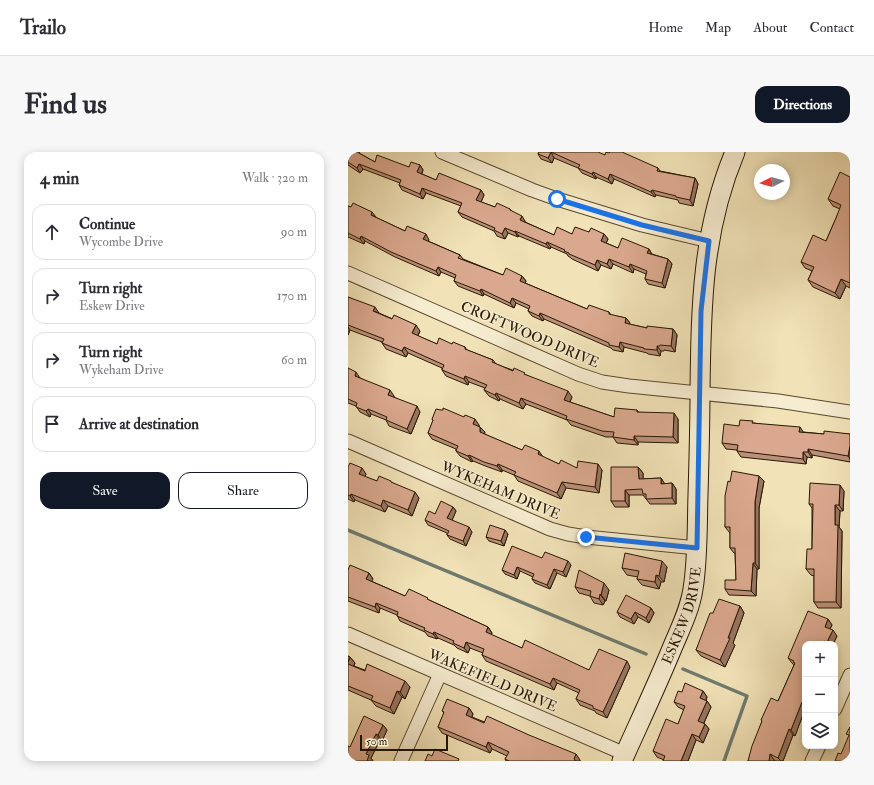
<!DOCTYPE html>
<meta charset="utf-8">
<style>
body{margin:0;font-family:"IM FELL Double Pica",serif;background:#f7f7f7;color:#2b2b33}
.controls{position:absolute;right:12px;bottom:12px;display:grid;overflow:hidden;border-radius:8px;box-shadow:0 2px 10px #0003}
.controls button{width:36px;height:36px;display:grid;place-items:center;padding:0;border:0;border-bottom:1px solid #e1e1e2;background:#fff;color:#2b2b33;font:20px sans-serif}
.compass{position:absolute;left:406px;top:12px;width:36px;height:36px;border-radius:50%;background:#fff;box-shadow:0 2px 10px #0003;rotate:264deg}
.scale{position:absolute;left:12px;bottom:10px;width:88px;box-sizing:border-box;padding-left:4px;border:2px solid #281802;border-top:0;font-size:11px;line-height:14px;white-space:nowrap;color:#281802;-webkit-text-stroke:3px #f6ecd0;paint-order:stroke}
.stop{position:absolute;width:12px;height:12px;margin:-9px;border:3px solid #1a73e8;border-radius:50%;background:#fff}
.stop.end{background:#1a73e8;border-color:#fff;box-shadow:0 1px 4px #0008}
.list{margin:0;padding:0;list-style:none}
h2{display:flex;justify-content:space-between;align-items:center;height:52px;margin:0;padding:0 16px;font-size:17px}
h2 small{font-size:13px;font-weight:400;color:#7c7c81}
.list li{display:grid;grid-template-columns:26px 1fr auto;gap:12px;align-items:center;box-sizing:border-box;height:56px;margin:0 8px 8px;padding:0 8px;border:1px solid #e1e1e2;border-radius:12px}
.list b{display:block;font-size:15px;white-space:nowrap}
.list p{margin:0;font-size:13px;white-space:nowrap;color:#7c7c81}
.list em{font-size:13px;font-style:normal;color:#7c7c81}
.actions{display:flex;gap:8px;padding:12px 16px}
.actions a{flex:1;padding:9px 0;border:1px solid #111827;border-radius:12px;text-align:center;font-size:14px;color:#111827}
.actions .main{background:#111827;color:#fff}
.icon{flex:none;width:22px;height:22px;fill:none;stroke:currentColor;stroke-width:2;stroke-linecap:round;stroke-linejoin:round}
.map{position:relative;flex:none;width:502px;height:609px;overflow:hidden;border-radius:12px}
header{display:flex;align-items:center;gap:24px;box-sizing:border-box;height:56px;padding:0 20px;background:#fff;border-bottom:1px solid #e1e1e2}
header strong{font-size:19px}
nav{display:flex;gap:22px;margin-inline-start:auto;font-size:14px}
.intro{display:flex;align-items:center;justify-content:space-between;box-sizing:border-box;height:96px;padding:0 24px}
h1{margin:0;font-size:28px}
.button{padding:10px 18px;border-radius:12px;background:#111827;color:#fff;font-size:14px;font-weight:700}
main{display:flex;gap:24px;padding:0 24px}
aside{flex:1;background:#fff;border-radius:12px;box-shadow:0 2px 10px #0003}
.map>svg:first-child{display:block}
</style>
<header>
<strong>Trailo</strong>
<nav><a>Home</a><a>Map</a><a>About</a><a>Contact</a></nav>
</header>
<div class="intro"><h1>Find us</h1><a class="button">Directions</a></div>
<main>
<aside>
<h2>4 min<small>Walk · 320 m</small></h2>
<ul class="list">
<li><svg class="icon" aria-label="ahead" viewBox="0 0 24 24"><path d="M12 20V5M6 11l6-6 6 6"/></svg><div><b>Continue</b><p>Wycombe Drive</p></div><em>90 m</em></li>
<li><svg class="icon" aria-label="right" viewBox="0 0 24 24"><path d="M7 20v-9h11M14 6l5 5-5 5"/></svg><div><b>Turn right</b><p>Eskew Drive</p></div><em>170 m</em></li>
<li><svg class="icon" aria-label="right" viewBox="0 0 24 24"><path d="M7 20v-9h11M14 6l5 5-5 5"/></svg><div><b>Turn right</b><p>Wykeham Drive</p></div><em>60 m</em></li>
<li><svg class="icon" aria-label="arrive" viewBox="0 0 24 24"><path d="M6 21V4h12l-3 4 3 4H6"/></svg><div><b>Arrive at destination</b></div></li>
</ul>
<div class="actions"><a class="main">Save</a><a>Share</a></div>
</aside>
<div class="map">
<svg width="502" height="609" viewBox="0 0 502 609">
<rect width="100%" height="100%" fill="#f1e2b7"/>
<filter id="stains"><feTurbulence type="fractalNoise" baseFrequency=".005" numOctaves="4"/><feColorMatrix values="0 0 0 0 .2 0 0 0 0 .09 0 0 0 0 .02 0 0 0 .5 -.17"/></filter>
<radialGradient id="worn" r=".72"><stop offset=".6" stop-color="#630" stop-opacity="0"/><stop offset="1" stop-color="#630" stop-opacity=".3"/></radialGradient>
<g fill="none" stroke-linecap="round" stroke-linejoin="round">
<path stroke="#6f7a6f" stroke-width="3.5" d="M0 378 298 502
M335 517 399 544 376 609"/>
<g stroke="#5a4a2f" stroke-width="15">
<path id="street" d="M94 0 184 38 209 47 294 73 361 89
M0 121 230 222 254 230 281 234 430 249 502 260
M0 289 202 377 220 382 238 385 349 396
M0 482 277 602
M487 557 502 523
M53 609 92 522
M464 609 471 594"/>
</g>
<g stroke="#281802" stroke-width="21">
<g id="secondary">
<path id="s1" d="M274 609C291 571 309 533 325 494 333 475 342 457 345 437 350 406 349 374 350 343 351 308 352 273 352 239 353 154 354 79 387 0"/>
</g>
</g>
<use href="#street" stroke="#f6ecd0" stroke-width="13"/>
<use href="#secondary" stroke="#f6ecd0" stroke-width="19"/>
</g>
<path fill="#bb907a" stroke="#281802" d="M0 0H12L11 1 27 10 61 15 72 13 75 18 74 22 88 28 133 38 136 43 133 50 147 55 162 57 164 60 177 69V70L206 83 241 80 256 82 260 87 258 91 270 96 301 97 304 102 320 107 324 112 317 136 300 132 297 127 298 122 286 117 285 121 265 112 263 117 253 113 250 119 224 107 223 106 220 104 219 102 203 95 202 97 171 84 170 85 160 81 157 87 149 84 146 79 114 65 110 60 113 54 78 41 75 47 54 38 51 33 52 31 15 17 12 21 0 13Z
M191 0 257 3 310 16 312 19 347 26 350 32 345 54 331 51 330 48 308 43 307 45 266 27 264 32 248 25V27L234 21 230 16 206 6 204 11 193 7 190 2Z
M502 25V136L498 134 492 147 465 135 460 128 464 119 457 116 453 110 478 89 492 57 485 54 480 47Z
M0 54 27 65 57 79 81 88 80 89 112 103 115 107 155 123 174 124 178 129 177 131 239 157 261 160 263 163 278 166 282 171 281 172 299 176 325 177 329 183 327 200 316 198V199H313L312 204 300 202 299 201 276 195 275 200 265 198 263 196 196 167 195 169 184 164 180 159 181 157 168 151 166 156 136 142 135 144 110 134 106 129 107 126 93 120 91 124 47 105 17 89 16 92 0 85Z
M0 145 31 161 72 179 70 184 89 192H104L117 195 119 198 145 208 148 212 178 223 224 245 222 250 266 265 289 258 290 260 330 267V291L290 290V293L269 291 265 285H258L223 273 219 268 178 252 175 257 152 247 151 249 141 244 136 238 137 236 121 230 120 233 98 224 94 218V216L60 201 58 205 38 197 34 191V190L2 178 0 183Z
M0 216 12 226 46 244V245L72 260 63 282 41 274 38 268 23 262 22 265 12 260 8 254 0 251Z
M84 267 131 273V274L137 280 136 282 174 298 195 305 211 312 229 316 254 318 251 341 218 336 213 347 170 329 166 323 154 318V320L140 315 125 309 124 310 112 304 108 299V297L84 287 80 281 85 269Z
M406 271 455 280 476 282H502V310L464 303V306L459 305 458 312 393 305 389 299V298L378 297 374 291 391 274Z
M0 315 18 322 17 325 29 329 45 331 71 346 64 364 40 354 37 360 7 348 6 350 0 347Z
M290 315 295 321V327L313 326 316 332 324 331 328 337V352H302L295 343H281V355H267L263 349Z
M411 324 416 329 411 356V417H409L408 444 381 443 377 437 388 428 387 401H386L382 396V381L377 375 382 330Z
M496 339 495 359H492L491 375 494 379 493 456H470L466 450V424L463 423 458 417 464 397V356L461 352Z
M105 355 108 359 104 368 124 380 118 394 102 387 99 383V381L80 373 77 368 87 362Z
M160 382 156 394 141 389 138 385Z
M194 406 223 413 218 425 209 421 202 437 187 431 184 427 185 425 172 419 169 427 157 422 154 418Z
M319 415 316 430H313L311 437 294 433 289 427 290 425 279 423 274 416Z
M0 418 21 421 25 427 23 429 57 444 81 448 140 475 144 481 143 483 174 496 241 518 282 515 259 566 248 561 247 559 232 553 228 547 231 541 209 531 206 538 138 509 134 503 135 501 122 496 120 501 109 496 106 493 90 486 89 487 80 484 77 480 52 469 49 463 32 456 31 461 0 449Z
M227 435 261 438 258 449H257L255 453 246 451 242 444 231 441Z
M392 454 396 461 385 491 387 493 377 515 353 504 348 498 365 461Z
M303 456 306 461 301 471 290 465 286 472 272 465 269 460Z
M480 467 484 473 482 477 489 484 485 492H457V557L447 584 445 583 435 609H428L426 608V609H400L414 569 413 568 430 549 446 513 444 511 440 506Z
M0 504 2 505 7 511 6 514 62 535 57 547 54 545 46 562 28 554 23 548 0 538Z
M355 539 359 545 358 549H359L363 555 356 571 361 577 355 591 348 588 340 609H315L316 608 309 605 305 599 330 572 336 558 330 555 326 550 334 540Z
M121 556 125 562 124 565 232 608V609H158L157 607 159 604 144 597 142 601 94 581 90 575 96 561 94 559Z
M35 573 39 578 34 589 32 588 23 606 25 609H0L2 595Z"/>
<path fill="#997663" stroke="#281802" d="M203 0 206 6 204 11 200 6Z
M11 12 15 17 12 21 9 16Z
M72 13 75 18 72 25 69 20Z
M245 20 248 25V27L244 22Z
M262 22 266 27 264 32 260 27Z
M347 26 350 32 345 54 342 48Z
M74 36 78 41 75 47 72 42Z
M133 38 136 43 132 53 128 48Z
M304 38 308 43 307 45 303 40Z
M24 60 28 65 23 63Z
M174 64 177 69 176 73 172 68Z
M157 76 160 81 157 87 154 82Z
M167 79 171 84 170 85 167 80Z
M78 82 81 88 79 92 75 87Z
M256 82 260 87 257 94 253 89Z
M13 84 17 89 16 92 12 87Z
M199 90 203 95 202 97 198 92Z
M301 97 304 103 299 101Z
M261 107 265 112 263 117 259 112Z
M320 107 324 112 317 136 314 131Z
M249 108 253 113 250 119 247 113Z
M282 112 286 117 285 121 281 115Z
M90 115 93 120 91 124 88 119Z
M174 124 178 129 176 134 172 129Z
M493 127 498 134 492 147 487 141Z
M133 137 136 142 135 144 132 139Z
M164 146 168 151 166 156 162 151Z
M27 155 31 161 25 159Z
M192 161 196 167 195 169 191 164Z
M278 166 282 171 280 176 277 171Z
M68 173 72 179 68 187 64 181Z
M0 175 2 178 0 183Z
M325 177 329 183 327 200 323 194Z
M272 190 276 195 275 200 271 195Z
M309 194 313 199 312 204 309 198Z
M56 195 60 201 58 205 54 199Z
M8 220 12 226 10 229 7 224Z
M117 224 121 230 120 233 116 227Z
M42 238 46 244 44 248 40 243Z
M220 239 224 245 220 254 216 248Z
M148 241 152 247 151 249 147 243Z
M173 246 178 252 175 257 171 251Z
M69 254 72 260 63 282 59 277Z
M20 257 23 262 22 265 18 259Z
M326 261 330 267V291L325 285Z
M127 267 131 273 130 277 125 272Z
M132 275 137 280 136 286 132 280Z
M452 275 456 281 451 280Z
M286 284 290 290V293L286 288Z
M502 294V307L500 304Z
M460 297 464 303V306L460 300Z
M191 299 195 305 190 302Z
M455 300 459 305 458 312 455 307Z
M121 303 125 309 124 310 120 304Z
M150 312 154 318V320L149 314Z
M250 312 254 318 251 341 247 335Z
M290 315 295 321V333L291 327Z
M14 316 18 322 16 328 11 322Z
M411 324 416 329 411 356V417L407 411V350Z
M313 326 317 332H313Z
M214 330 218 336 213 347 209 341Z
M324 331 328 337V352L324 346Z
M492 333 496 339 495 359 491 353Z
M277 338 281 343V355L277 349Z
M67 340 71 346 64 364 60 358Z
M3 342 7 348 6 350 2 344Z
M35 348 40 354 37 360 33 354Z
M487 353 492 359 491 375 494 379 493 456 488 450 487 373Z
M105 355 108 359 103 371 99 366Z
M121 375 124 380 118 394 115 389Z
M157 378 160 382 156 394 153 389Z
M220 409 223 413 218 425 215 420Z
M314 409 319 415 316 430 311 424Z
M405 411 409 417 408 444 403 439Z
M169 415 172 419 169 427 166 423Z
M206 417 209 421 202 437 199 433Z
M21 421 25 427 22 433 18 427Z
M308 423 313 430 311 437 307 430Z
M256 431 261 438 258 449 253 443Z
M252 442 257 449 255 453 251 447Z
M28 451 32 456 31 461 27 455Z
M392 454 396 461 385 491 387 493 377 515 372 508Z
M303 456 306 461 301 471 298 466Z
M287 460 290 465 286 472 283 467Z
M480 467 484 473 480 480 477 475Z
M140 475 144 481 142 486 138 480Z
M485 478 489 484 485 492H480L479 490Z
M86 480 90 486 89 487 85 482Z
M476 489 478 492H474Z
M118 490 122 496 120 501 116 496Z
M2 505 7 511 4 518 0 512V510Z
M279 509 282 515 259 566 255 560Z
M205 526 209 531 206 538 202 532Z
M57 529 62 535 57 547 52 540Z
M49 539 54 545 46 562 42 556Z
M355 539 359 545 356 552 352 546Z
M359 549 363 555 354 575 350 569Z
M454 550 457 554V557L447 584 443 578Z
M121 556 125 562 122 569 118 563Z
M357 572 361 577 355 591 351 585Z
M35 573 39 578 34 589 30 583Z
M441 577 445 583 435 609H433L430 606Z
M28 582 32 588 23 606 25 609H19L18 602Z
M344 582 348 588 340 609H333Z
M140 590 144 597 142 601 138 595Z
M228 602 232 608V609H227L226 607Z
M422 602 426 608V609H421Z"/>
<path fill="#daa88e" stroke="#281802" d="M0 0H9L27 10 29 3 61 15 63 10 72 13 69 20 88 28 91 21 123 34 133 38 128 48 147 55 149 51 162 57V58L174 64 172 68 206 83 209 75 224 82 227 75 241 80 243 76 256 82 253 89 270 96 274 86 301 97 299 101 320 107 314 131 297 127 299 119 282 112 281 115 261 107 259 112 249 108 247 113 221 102V101L216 99 217 98 199 90 198 92 167 79V80L157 76 154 82 146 78 147 76 110 60 114 51 74 36 72 42 51 33 53 28 11 12 9 16 0 10Z
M191 0H250L257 3 258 0 261 1 262 0H274L310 16 309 19 347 26 342 48 328 45V44L304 38 303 40 262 22 260 27 245 20 244 22 230 16 232 13 203 0 200 6 190 2Z
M492 20 502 25V131L493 127 487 141 460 128 466 115 453 110 465 83 478 89 488 66 493 53 480 47Z
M5 51 24 60 23 63 57 79 59 74 78 82 75 87 112 103 110 106 155 123 158 116 174 124 172 129 239 157 241 153 261 160V162L278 166 277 171 299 176V174L325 177 323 194 312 193V194H309V198L296 197V196L272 190 271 195 261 193V191L192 161 191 164 180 159 182 154 164 146 162 151 133 137 132 139 106 129 108 123 90 115 88 119 43 100 13 84 12 87 0 81V54L3 55Z
M0 145 27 155 25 159 44 167 46 163 68 173 64 181 89 192 91 186 104 192 105 190 117 195V197L145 208 144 210 165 219 166 216 177 221 176 222 220 239 216 248 266 265 267 256 289 258V260L326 261 325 285 286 284V288L265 285 266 280 254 279 218 267 219 264 173 246 171 251 148 241 147 243 136 238 139 233 117 224 116 227 94 218 96 213 56 195 54 199 34 191 36 187 0 173Z
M0 216 8 220 7 224 42 238 40 243 69 254 59 277 38 268 39 265 20 257 18 259 8 255 9 251 0 247Z
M95 256 116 265 117 263 127 267 125 272 132 275V280L174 298 177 293 191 299 190 302 211 312 213 308 229 316 230 309 250 312 247 335 214 330 209 341 166 323 168 320 150 312 149 314 136 310 121 303 120 304 108 299 110 294 80 281 85 268 84 267 88 257 93 258H95Z
M392 268 405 269 404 271 452 275 451 280 476 282V279L502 282V294L500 304 460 297V300H455V307L389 299 390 293 374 291 376 272 391 274Z
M2 311 14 316 11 322 29 329 31 324 43 329V330L67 340 60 358 35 348 33 354 3 342 2 344 0 343V315Z
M263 315H290L291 327 313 326V332L324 331V346L298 347V342H295L294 337 277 338V349H263Z
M384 319 411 324 407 350V411H405L403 439 377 437V428H388L387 396H382V375H377V344L380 329 382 330Z
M462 331 492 333 491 353H487V373H490L488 450H466V417H458L459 397H464L465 352H461Z
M93 349 105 355 99 366 121 375 115 389 99 383 101 379 77 368 81 359 87 362Z
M142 373 157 378 153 389 138 385Z
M164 394 194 406 197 400 220 409 215 420 206 417 199 433 184 427 186 422 169 415 166 423 154 418Z
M277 401 314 409 311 424 308 423 307 430 289 427 291 419 274 416Z
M2 413 21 421 18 427 57 444 61 437 80 446 79 447 140 475 138 480 174 496 177 488 241 518 251 497 279 509 255 560 245 556V554L228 547 232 538 205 526 202 532 134 503 136 497 118 490 116 496 105 491 106 489 86 480 85 482 76 478 77 476 49 464 50 460 28 451 27 455 0 445V418Z
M231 418 256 431 253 443 252 442 251 447 242 444 243 439 227 435Z
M278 443 303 456 298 466 287 460 283 467 269 460Z
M371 447 392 454 380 486H382L372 508 348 498 362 461H365Z
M460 459 480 467 477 475 485 478 479 490 476 489 474 492H457V546L455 550H454L443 578 441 577 430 606 422 602 421 609H400L404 594 414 569 413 568 423 546 430 549 447 511 445 510 446 509 440 506Z
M0 504 2 505 0 510Z
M0 512 17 519 19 512 57 529 52 540 49 539 42 556 23 548 25 544 0 534Z
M337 531 355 539 352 546 359 549 350 569 357 572 351 585 344 582 333 609H315L317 604 305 599 318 567 330 572 337 554 326 550 330 539 334 540Z
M99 547 121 556 118 563 136 571 139 564 181 583 228 602 226 607 227 608V609H161L157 607 161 600 140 590 138 595 90 575 96 560 94 559Z
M16 564 35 573 30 583 28 582 18 602 21 603 19 609H0V594L2 595Z
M502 575V609H487L490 601 493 602 501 583 498 582Z
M87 597 111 607 110 609H77L80 602 84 604Z"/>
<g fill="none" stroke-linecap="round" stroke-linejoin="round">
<path stroke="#1a73e8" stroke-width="5" d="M209 47 294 73 361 89 353 159 349 396 238 385"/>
</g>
<g text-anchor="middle" stroke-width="3" stroke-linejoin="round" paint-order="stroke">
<g font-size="14" fill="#281802" stroke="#f6ecd0">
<text transform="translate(182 182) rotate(23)" y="5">CROFTWOOD DRIVE</text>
<text transform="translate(153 338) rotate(23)" y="5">WYKEHAM DRIVE</text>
<text dy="5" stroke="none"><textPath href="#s1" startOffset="158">ESKEW DRIVE</textPath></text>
<text transform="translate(145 528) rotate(23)" y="5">WAKEFIELD DRIVE</text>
</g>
</g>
<rect width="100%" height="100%" filter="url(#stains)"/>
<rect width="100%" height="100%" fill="url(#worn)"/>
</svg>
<div class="controls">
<button>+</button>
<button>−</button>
<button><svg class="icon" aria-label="layers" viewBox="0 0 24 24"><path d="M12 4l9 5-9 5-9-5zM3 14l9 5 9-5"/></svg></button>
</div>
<svg class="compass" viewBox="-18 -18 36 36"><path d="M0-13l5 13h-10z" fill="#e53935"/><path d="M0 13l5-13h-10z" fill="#7c7c81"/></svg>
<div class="scale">50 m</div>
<div class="stop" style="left:209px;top:47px"></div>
<div class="stop end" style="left:238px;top:385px"></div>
</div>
</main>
